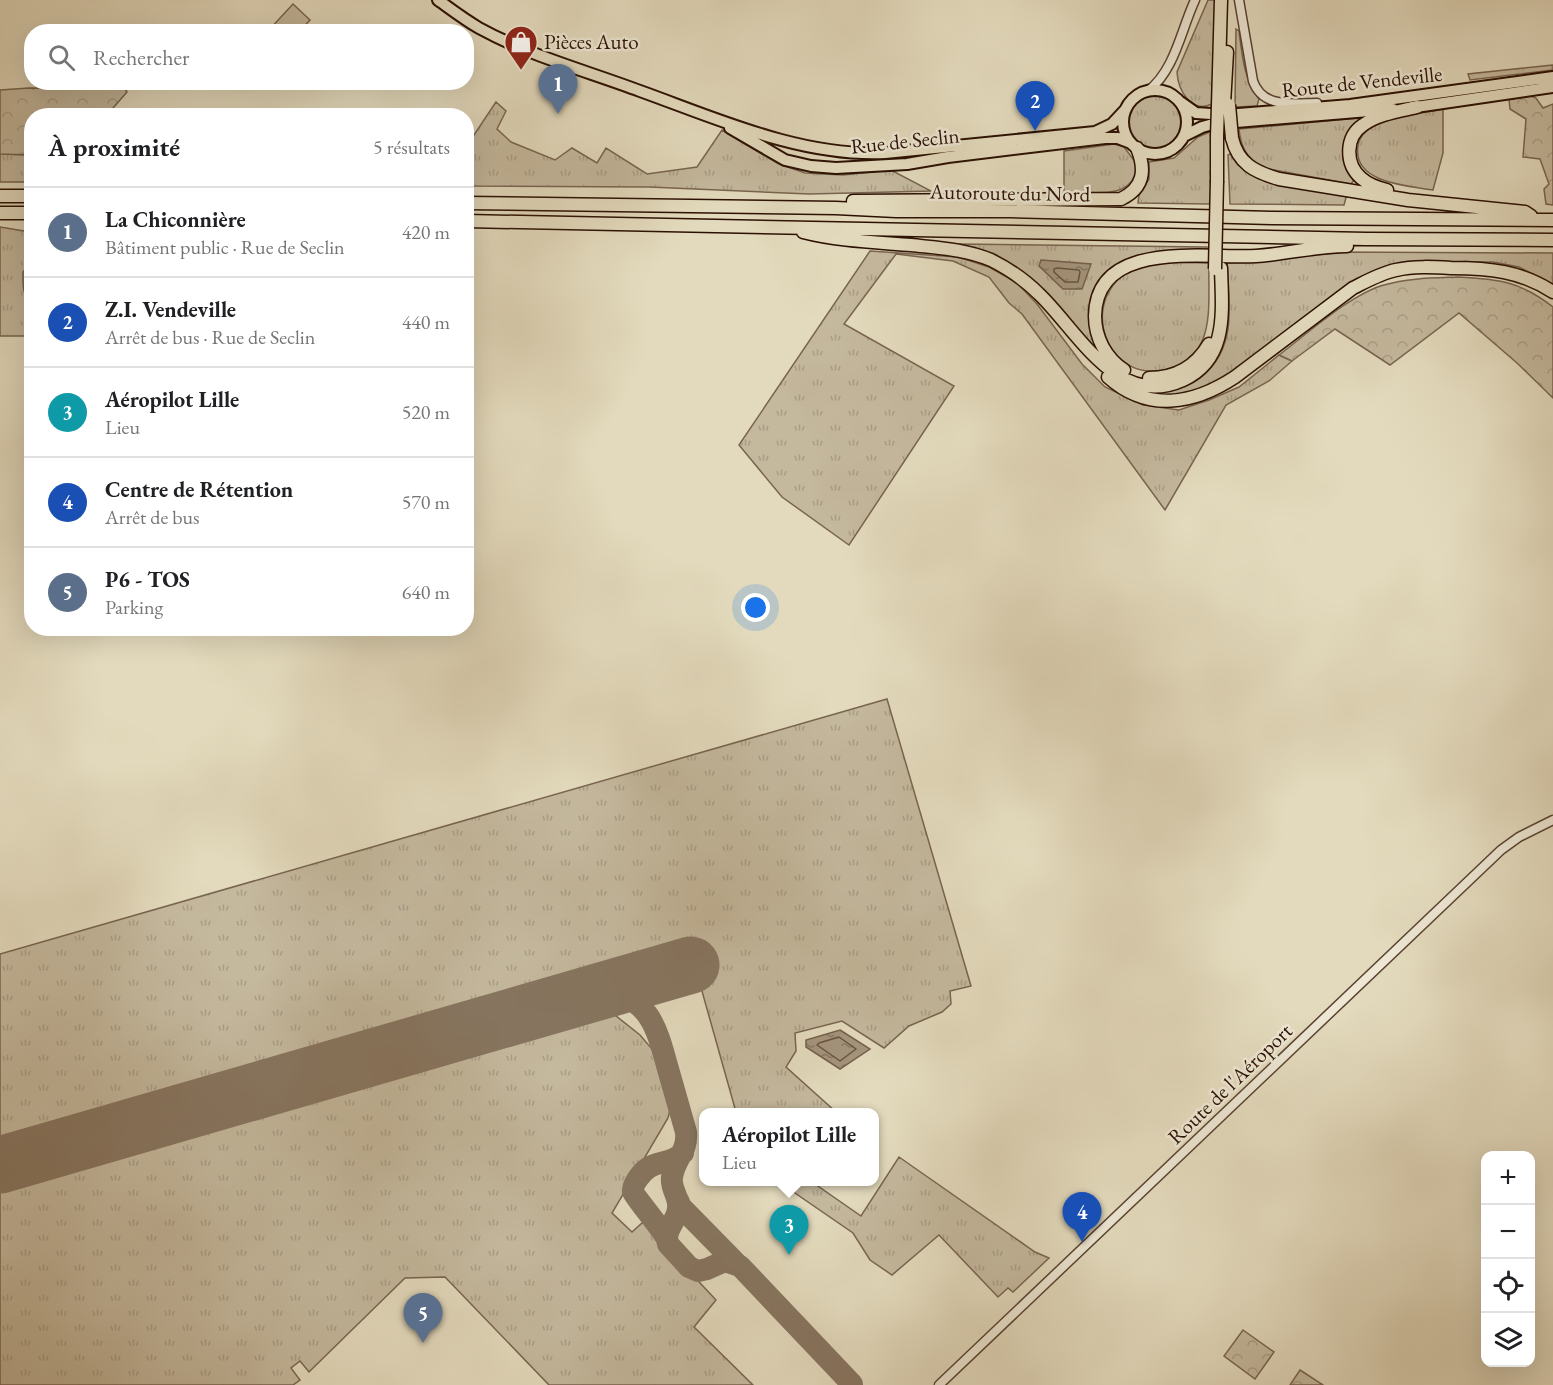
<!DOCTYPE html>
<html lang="fr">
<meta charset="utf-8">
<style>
body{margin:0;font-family:"EB Garamond",serif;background:#f2f2f2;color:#202124}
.controls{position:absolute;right:18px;bottom:18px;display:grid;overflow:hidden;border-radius:12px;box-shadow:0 6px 24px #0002}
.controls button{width:54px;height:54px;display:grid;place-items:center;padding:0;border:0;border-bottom:2px solid #e0e0e0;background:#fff;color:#202124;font:30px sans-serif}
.you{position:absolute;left:756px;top:608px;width:21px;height:21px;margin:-15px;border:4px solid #fff;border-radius:50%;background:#1a73e8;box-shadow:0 0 0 9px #1a73e833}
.badge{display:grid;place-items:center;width:39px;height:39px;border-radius:50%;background:#111827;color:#fff;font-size:20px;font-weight:700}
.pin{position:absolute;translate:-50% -50px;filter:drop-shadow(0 2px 3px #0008)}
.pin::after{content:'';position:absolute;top:32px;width:21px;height:18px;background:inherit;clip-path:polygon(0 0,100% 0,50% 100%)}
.popup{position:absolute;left:699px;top:1108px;width:180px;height:78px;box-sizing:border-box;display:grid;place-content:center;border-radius:12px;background:#fff;filter:drop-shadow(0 2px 4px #0005);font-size:20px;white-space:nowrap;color:#757577}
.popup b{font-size:22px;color:#202124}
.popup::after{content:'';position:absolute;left:50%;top:100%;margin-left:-12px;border:12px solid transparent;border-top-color:#fff}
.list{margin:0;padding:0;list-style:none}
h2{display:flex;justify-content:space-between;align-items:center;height:78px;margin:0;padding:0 24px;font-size:26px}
h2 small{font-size:20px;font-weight:400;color:#757577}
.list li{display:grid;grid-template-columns:39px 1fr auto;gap:18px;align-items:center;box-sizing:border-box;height:90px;padding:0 24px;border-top:2px solid #e0e0e0}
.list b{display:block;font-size:22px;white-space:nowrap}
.list p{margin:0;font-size:20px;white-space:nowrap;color:#757577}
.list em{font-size:20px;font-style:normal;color:#757577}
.icon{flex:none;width:33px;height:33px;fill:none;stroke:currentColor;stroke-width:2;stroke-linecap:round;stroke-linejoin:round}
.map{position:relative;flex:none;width:1553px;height:1385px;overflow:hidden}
.search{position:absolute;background:#fff;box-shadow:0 6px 24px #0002;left:24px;top:24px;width:450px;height:66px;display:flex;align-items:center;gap:15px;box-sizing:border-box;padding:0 21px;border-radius:24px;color:#757577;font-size:22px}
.panel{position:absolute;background:#fff;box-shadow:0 6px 24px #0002;left:24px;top:108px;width:450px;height:528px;border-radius:24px}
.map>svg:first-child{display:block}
</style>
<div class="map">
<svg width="1553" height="1385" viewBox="0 0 1553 1385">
<defs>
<pattern id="grass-tufts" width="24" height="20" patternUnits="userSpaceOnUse" patternTransform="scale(1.5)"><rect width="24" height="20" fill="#c4b89d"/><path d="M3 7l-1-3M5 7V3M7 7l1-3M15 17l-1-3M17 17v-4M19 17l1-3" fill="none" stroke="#a99d86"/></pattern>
<pattern id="forest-crowns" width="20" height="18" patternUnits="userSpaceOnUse" patternTransform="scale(1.5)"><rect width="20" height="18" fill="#c4b89d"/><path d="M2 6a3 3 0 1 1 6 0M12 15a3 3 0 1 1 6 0" fill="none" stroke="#a99d86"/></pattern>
<pattern id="water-ripples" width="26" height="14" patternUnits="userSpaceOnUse" patternTransform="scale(1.5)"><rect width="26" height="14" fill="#a4957d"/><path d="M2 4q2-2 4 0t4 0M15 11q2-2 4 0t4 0" fill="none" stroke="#867864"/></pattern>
</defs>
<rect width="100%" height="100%" fill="#e3dabd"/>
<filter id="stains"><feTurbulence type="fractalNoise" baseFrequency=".00333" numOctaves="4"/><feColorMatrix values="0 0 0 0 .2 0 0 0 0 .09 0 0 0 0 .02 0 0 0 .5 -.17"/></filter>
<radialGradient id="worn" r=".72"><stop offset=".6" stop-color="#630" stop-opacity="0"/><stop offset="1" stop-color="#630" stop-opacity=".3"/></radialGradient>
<path fill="url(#grass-tufts)" stroke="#786450" stroke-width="1.5" d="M1208 0H1215L1212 104C1191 114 1178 90 1177 72Z
M1236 29 1239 31C1242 55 1244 80 1259 99L1257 106 1235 107Z
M1553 65V70L1470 80 1468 74Z
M1129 122a26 26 0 1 1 52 0a26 26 0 1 1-52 0Z
M496 102 506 111 497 129 511 142 555 160 572 148 597 163 606 148 647 174 697 167 722 130 779 164 805 173 843 175 891 170 931 191 809 194 649 187 467 186 466 147Z
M1443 109V153L1433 190C1408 186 1352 183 1358 146 1359 134 1373 125 1384 121 1402 115 1424 113 1443 109Z
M1358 118 1359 121C1339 138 1343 159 1354 180L1351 184 1268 169C1249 161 1241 150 1239 129Z
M1212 131 1210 204 1138 203 1139 195 1149 179V162L1174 158 1198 137Z
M1114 144 1124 147 1136 163C1138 202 1090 192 1064 191V151Z
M1232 153 1245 171 1259 179 1347 194 1344 205 1230 204 1228 155Z
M0 154 31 155V182H0Z
M0 227 24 231H31V336H0Z
M959 244 1207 247V253C1179 252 1128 247 1109 273 1101 283 1096 299 1090 310L1109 364 991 255Z
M870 251 958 257 989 267 1016 282 1037 304 1082 364 1105 387 1143 405 1179 410 1209 400 1239 387 1279 355 1292 361 1269 381 1226 405 1165 510 1022 314 1009 303 989 277 953 261 896 254 844 324 954 386 849 545 782 497 739 445Z
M1334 252 1553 253V284L1519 267 1493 262H1423L1382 269 1235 371 1200 390 1170 397 1153 393C1192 392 1222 369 1228 329 1231 308 1228 285 1227 263L1257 262Z
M1167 262 1209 263C1208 286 1212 320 1202 341 1196 355 1183 365 1168 369 1104 387 1075 294 1136 268 1146 264 1157 264 1167 262Z
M887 699 971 986 950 991 951 1004 942 1012 909 1026 884 1048 842 1021 795 1033 796 1051 786 1067 836 1112H736L689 945 0 1144V954Z
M606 1008 640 1035 652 1049 670 1110 668 1118 612 1213 632 1232 643 1222 716 1300 694 1327 753 1385H549L445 1277 405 1278 309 1372 300 1361 291 1368 300 1380 293 1385H0V1184Z
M899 1157 1035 1252 1049 1258 1013 1292 1008 1288 998 1297 939 1235 892 1275 870 1260 853 1233 779 1182H812L861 1216Z"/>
<path fill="url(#forest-crowns)" stroke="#786450" stroke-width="1.5" d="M29 88 125 89 127 92 107 115 32 116 31 155 0 154V90Z
M1531 96 1536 98 1543 108 1553 104V205L1546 204 1544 189 1549 184 1540 159 1523 157 1526 119 1510 109 1509 99Z
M1458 277C1498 279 1520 281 1553 307V398L1517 363 1459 313 1390 365 1335 329 1292 361 1279 355C1307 334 1351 294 1384 285 1408 278 1433 278 1458 277Z
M1243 1330 1274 1352 1255 1379 1224 1356Z
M1300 1370 1323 1385H1290Z"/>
<path fill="#c4b89d" stroke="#786450" stroke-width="1.5" d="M293 4 310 20 300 31H268Z"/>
<path fill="url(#water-ripples)" stroke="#74604c" stroke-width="1.5" d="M1041 260 1091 264 1082 289H1063L1039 266Z
M31 263V302C22 296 23 283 23 272Z
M840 1030 870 1049 840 1069 806 1047V1040Z"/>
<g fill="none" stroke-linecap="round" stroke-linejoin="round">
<path stroke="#685240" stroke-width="1.5" d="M1057 268 1079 270 1080 272 1078 282H1065L1054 272V269Z
M839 1037 856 1049 840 1061 817 1045 819 1043Z"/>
<path stroke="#877560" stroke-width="22" d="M602 991C650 996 657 1029 668 1069 674 1090 680 1111 686 1132 688 1152 675 1158 672 1177 670 1189 680 1197 678 1209 676 1223 664 1229 668 1244L689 1267 698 1271 707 1269 725 1261 740 1266 852 1384
M678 1200 681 1207 736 1263
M667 1239C662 1229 634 1196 633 1192 632 1184 642 1172 648 1168 659 1160 669 1165 683 1153"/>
<path stroke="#877560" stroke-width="57" d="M0 1165 691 965"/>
<g stroke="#594231" stroke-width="11">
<path id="minor" d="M1239 0 1253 81C1263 109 1293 103 1317 103
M1148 91C1175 70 1181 30 1195 0
M939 1385 1501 850 1519 837 1553 820"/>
</g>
<g stroke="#2b1002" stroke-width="14">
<path id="major" d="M438 0C452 10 465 20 479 28 530 56 587 71 640 91 718 119 801 157 885 153L1095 132 1112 124 1126 109
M1123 122a32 32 0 1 1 64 0a32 32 0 1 1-64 0Z
M1179 101 1196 113 1226 115 1350 105 1553 77
M1409 108 1553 87
M730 128 785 160 811 166 836 168 907 164 948 157 1105 138H1118L1131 143
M1184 136 1202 127 1213 124 1393 109"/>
</g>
<g stroke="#2b1002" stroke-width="15">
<path id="highway" d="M1224 104 1227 52
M1218 106 1221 0
M1232 138C1238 164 1255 172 1279 179L1408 200 1525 212 1531 216
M1217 181V136
M1387 190C1378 188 1369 185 1361 178 1345 164 1345 137 1363 125 1378 114 1400 111 1417 107
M0 196H32
M853 201 1121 199C1144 188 1146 170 1137 148
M466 203 836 208 896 211H1011L1272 218 1553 220
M0 213H32
M466 221 1366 239 1553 240
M803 232C838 241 874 242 911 245 938 248 965 249 991 260 1009 269 1025 280 1039 294 1078 331 1117 410 1183 380 1229 359 1222 310 1221 268
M1124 370C1106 358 1095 338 1095 316 1096 238 1207 259 1256 256 1287 254 1316 246 1347 246
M1108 377C1148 413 1194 404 1235 377L1353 288C1367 281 1381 273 1396 270 1414 266 1433 267 1451 268 1489 268 1521 271 1553 292
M1149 378C1175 378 1195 368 1209 344"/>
</g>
<use href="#minor" stroke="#ede7d4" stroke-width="8"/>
<use href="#major" stroke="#e3dabd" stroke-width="10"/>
<use href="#highway" stroke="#e3dabd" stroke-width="12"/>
<g stroke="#2b1002" stroke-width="15" stroke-linecap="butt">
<path id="highway-bridge" d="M1229 105 1232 138
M1217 136 1218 106
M1215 269 1217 181"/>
</g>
<use href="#highway-bridge" stroke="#e3dabd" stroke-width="12"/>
</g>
<defs>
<g id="shop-pin" transform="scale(1.725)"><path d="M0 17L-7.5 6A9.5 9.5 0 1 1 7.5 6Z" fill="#8f2418" stroke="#ede7d4"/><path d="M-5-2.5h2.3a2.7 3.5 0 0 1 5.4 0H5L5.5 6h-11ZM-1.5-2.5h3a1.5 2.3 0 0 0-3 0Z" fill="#fff"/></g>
</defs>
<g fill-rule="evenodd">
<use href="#shop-pin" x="521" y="42"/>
</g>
<g text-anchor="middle" stroke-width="5" stroke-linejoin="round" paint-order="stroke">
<g font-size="21" fill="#2b1002" stroke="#ede7d4" text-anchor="start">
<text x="544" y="49">Pièces Auto</text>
</g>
<g font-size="21" fill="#2b1002" stroke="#ede7d4">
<text transform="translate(1362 82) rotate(-6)" y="7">Route de Vendeville</text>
<text transform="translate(905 141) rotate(-6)" y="7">Rue de Seclin</text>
<text transform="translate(1010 193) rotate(1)" y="7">Autoroute du Nord</text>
<text transform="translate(1230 1084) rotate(-44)" y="7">Route de l'Aéroport</text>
</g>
</g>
<rect width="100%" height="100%" filter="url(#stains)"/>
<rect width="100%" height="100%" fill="url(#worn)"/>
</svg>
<div class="controls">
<button>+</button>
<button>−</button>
<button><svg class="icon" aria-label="locate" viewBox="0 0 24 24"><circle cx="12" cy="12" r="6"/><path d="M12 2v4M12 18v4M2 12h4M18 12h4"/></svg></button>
<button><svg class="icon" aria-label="layers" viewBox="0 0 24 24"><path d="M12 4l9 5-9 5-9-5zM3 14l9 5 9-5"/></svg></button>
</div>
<div class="you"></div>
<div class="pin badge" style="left:558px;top:114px;background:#5c6f8a">1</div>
<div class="pin badge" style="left:1035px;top:131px;background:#1a4fb4">2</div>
<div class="pin badge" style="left:789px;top:1255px;background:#0f9aa8">3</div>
<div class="popup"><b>Aéropilot Lille</b>Lieu</div>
<div class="pin badge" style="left:1082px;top:1242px;background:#1a4fb4">4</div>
<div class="pin badge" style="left:423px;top:1343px;background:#5c6f8a">5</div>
<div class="search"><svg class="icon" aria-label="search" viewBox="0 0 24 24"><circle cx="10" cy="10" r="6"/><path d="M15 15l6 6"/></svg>Rechercher</div>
<section class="panel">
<h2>À proximité<small>5 résultats</small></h2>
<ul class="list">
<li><span class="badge" style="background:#5c6f8a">1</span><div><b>La Chiconnière</b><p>Bâtiment public · Rue de Seclin</p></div><em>420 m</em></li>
<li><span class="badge" style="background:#1a4fb4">2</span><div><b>Z.I. Vendeville</b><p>Arrêt de bus · Rue de Seclin</p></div><em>440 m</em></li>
<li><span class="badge" style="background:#0f9aa8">3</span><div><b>Aéropilot Lille</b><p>Lieu</p></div><em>520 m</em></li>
<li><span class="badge" style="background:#1a4fb4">4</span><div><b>Centre de Rétention</b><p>Arrêt de bus</p></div><em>570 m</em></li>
<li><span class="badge" style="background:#5c6f8a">5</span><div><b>P6 - TOS</b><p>Parking</p></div><em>640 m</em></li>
</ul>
</section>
</div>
